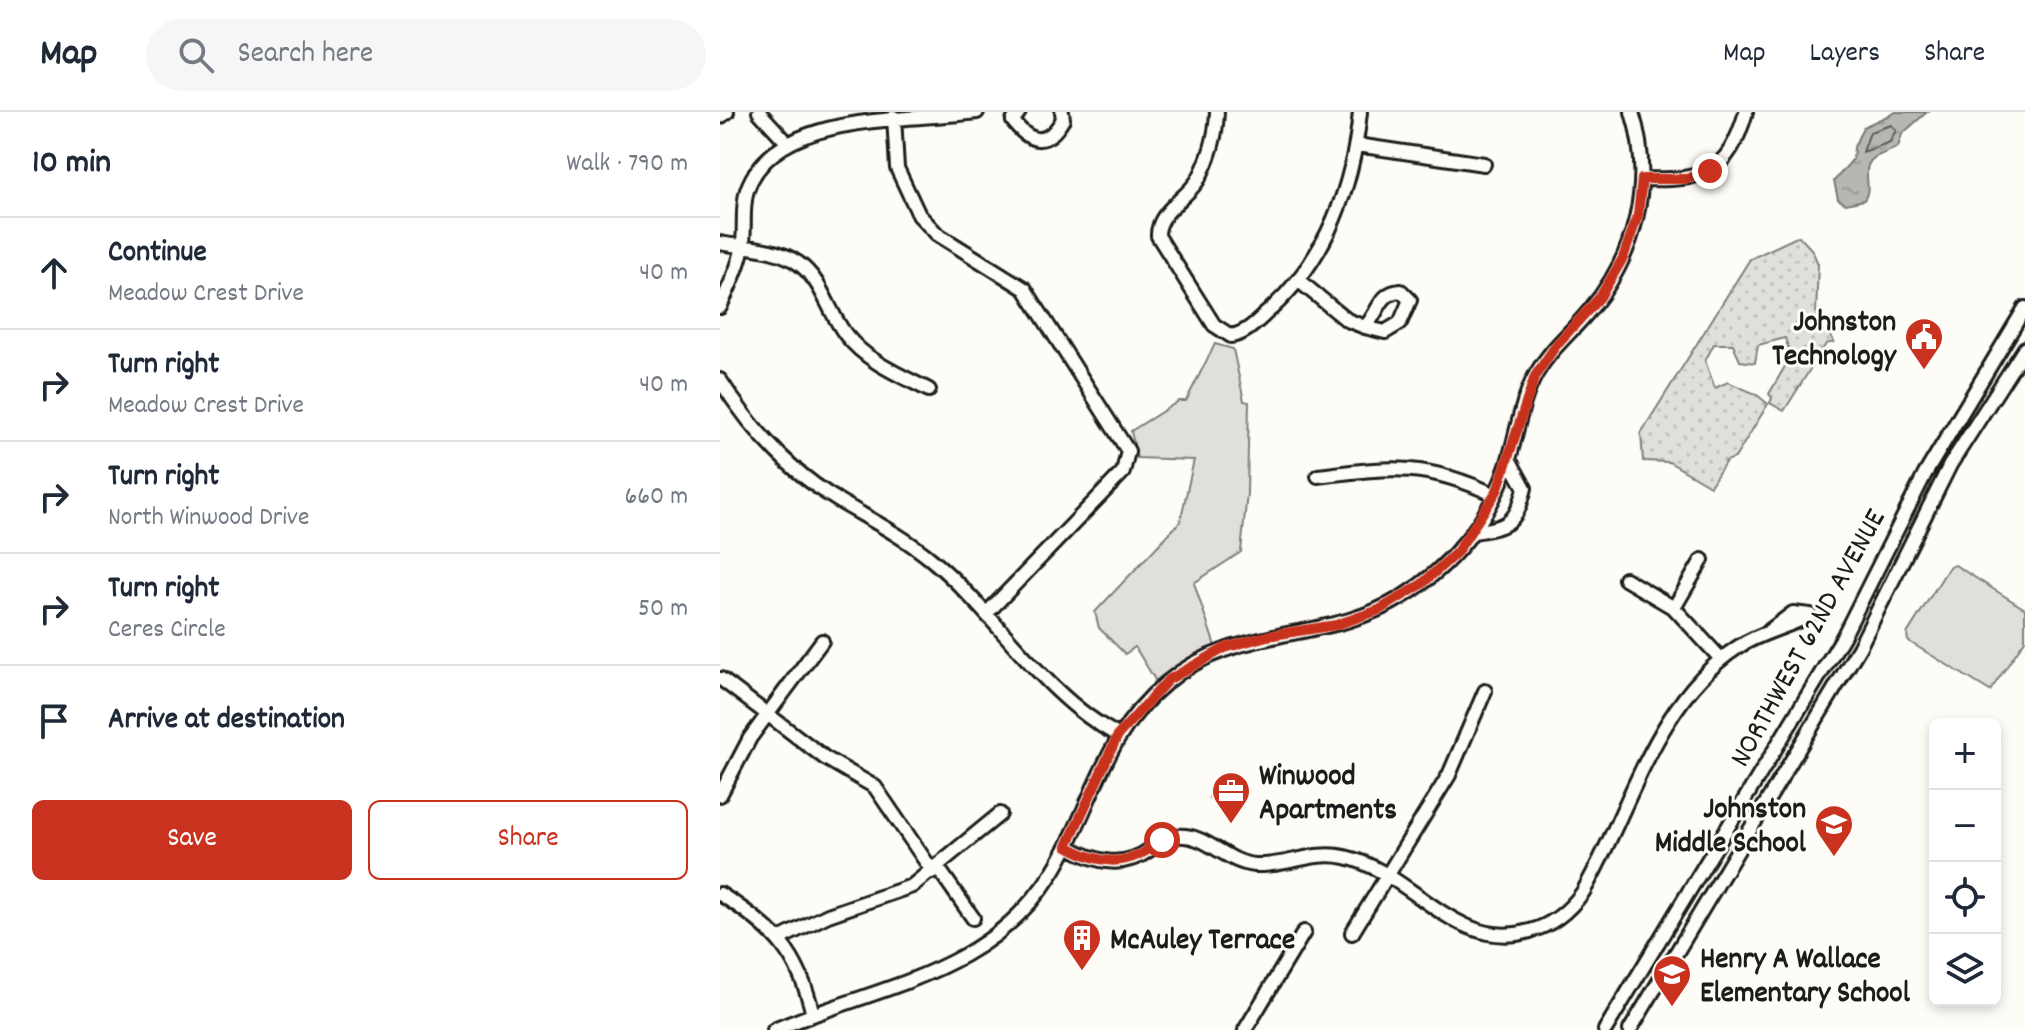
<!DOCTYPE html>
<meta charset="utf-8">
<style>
body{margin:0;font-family:Dekko,sans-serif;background:#f6f6f7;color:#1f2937}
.controls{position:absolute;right:24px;bottom:24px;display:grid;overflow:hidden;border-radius:12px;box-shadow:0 4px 12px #0003}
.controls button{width:72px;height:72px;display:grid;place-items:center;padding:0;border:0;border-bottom:2px solid #e0e1e3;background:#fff;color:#1f2937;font:40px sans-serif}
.stop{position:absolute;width:24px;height:24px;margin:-18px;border:6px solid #c8321e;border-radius:50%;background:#fff}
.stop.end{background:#c8321e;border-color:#fff;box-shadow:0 2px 8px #0008}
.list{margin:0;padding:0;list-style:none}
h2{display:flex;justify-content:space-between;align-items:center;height:104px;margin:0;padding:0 32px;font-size:34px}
h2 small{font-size:26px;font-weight:400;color:#747a83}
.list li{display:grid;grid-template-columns:52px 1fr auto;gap:24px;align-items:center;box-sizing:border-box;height:112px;padding:0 32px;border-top:2px solid #e0e1e3}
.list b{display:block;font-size:30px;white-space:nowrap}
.list p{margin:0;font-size:26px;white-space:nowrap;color:#747a83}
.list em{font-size:26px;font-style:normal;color:#747a83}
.actions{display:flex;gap:16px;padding:24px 32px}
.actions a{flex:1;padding:18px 0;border:2px solid #c8321e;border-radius:12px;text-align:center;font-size:28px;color:#c8321e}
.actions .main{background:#c8321e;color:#fff}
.icon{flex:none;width:44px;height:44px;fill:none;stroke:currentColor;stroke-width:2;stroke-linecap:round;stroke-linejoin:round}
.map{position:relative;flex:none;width:1305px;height:918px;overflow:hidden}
header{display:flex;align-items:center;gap:48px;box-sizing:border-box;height:112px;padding:0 40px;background:#fff;border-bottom:2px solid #e0e1e3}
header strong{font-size:38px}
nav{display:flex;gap:44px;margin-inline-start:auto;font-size:28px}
.search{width:560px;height:72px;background:#f6f6f7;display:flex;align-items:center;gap:20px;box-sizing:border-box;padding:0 28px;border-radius:44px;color:#747a83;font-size:30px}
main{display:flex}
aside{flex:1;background:#fff}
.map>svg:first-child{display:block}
</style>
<header>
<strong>Map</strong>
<div class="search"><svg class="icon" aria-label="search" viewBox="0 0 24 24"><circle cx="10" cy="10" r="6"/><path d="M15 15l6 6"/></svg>Search here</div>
<nav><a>Map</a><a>Layers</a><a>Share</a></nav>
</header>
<main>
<aside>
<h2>10 min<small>Walk · 790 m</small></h2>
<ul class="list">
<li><svg class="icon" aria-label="ahead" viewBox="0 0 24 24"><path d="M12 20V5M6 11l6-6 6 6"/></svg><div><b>Continue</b><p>Meadow Crest Drive</p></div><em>40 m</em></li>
<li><svg class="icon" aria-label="right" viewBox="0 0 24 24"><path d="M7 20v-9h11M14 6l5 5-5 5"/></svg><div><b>Turn right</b><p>Meadow Crest Drive</p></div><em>40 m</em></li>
<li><svg class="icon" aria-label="right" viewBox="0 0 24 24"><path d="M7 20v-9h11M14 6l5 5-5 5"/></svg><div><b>Turn right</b><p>North Winwood Drive</p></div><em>660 m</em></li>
<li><svg class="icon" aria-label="right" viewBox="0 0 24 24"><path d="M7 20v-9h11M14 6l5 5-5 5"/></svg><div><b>Turn right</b><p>Ceres Circle</p></div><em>50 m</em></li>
<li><svg class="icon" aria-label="arrive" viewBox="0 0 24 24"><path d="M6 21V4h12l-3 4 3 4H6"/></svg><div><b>Arrive at destination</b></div></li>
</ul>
<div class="actions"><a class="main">Save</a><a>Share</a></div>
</aside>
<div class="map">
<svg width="1305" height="918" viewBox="0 0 1305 918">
<defs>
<pattern id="park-dots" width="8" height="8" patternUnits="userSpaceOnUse" patternTransform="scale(2)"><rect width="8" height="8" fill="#e0dfdb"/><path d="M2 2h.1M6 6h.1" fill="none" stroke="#c0bfbb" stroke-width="1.8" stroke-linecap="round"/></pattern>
<pattern id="water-ripples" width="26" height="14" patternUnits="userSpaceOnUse" patternTransform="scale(2)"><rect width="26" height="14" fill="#b7b6b2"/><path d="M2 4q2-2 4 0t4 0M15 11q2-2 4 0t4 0" fill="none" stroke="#9d9c98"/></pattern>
</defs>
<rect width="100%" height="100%" fill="#fdfcf7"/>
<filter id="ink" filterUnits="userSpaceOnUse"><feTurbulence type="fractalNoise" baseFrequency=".0125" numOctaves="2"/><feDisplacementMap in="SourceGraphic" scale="16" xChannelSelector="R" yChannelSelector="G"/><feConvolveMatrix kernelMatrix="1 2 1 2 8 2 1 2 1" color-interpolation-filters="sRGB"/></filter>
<g filter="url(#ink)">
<path fill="#e0dfdb" stroke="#7e7e7c" stroke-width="2" d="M495 232 513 237 524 289 529 290 527 381 521 440 474 471 495 534 463 551 437 571 415 535 405 542 379 516 375 500 460 410 474 348 417 346 411 319 459 289H466Z
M1235 453 1305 497V528L1270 579 1188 529 1187 522 1229 455Z"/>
<path fill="url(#park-dots)" stroke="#7e7e7c" stroke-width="2" d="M1079 124 1092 138 1098 152 1096 202 1114 230 1106 232 1064 299 1050 291 1052 286 1049 282 1071 244 1065 226 1038 233 1035 251 1020 249 1013 232H994L985 249 995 276 1008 270 1036 282 1048 292 1015 346 1006 349 990 374 949 350 923 349 921 321 1030 147Z"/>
<path fill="url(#water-ripples)" stroke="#797876" stroke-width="2" d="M1176 0H1207L1182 22 1178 35C1170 40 1161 41 1154 46 1139 57 1154 75 1144 88L1126 92 1118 87 1114 69 1133 47 1134 35 1143 15Z
M495 677 523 682 521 695 497 691 489 686Z"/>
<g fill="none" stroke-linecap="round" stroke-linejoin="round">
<path stroke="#5a5a58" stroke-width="2" d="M1171 13 1176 18 1170 30 1143 40 1150 20Z"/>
<g stroke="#1c1c1c" stroke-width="18">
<path id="minor" d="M39 0 63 26
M299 0 293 9C311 33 328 34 343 7L342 0
M497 0C496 25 490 46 478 68 466 87 437 100 438 124L494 213 511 224C528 221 538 208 551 197 607 146 633 74 640 0
M0 5 7 0
M174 5 177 56 199 103 217 122 305 177 408 339 403 360 267 501
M637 33 764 52
M922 67C984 69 1008 62 1026 0
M0 131C26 136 55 135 78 151 103 169 108 200 126 223 147 250 180 263 209 278
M578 168 627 208 645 215
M681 179 690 188 680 211 665 220 645 215C659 201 659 180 681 179Z
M0 195C8 177 18 158 22 138 26 118 21 98 27 78 54 0 182 10 257 0
M0 268C31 317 69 359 119 389 151 408 183 424 212 448 275 500 325 586 398 623
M598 364C672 355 705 350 775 383
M753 420C788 415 796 412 805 376L789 347
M905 467 954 496 1001 547
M954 496 982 448
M1049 519 1073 501 1090 503
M1 567 105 646 155 675 213 760
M0 683 30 626 102 529
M347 734C375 750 402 758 431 737 440 731 446 724 457 724 486 721 506 751 535 753 566 755 593 738 625 745 692 760 736 841 810 819 833 813 849 799 863 780 910 699 935 589 1018 535 1041 520 1066 516 1090 503
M218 756 253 806
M0 782C53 815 79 841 93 903
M632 821 729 663 765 579
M59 827 108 803 192 774 280 702
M54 918C158 873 269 864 334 758 374 692 381 625 446 571 517 511 606 532 682 485 731 455 769 408 787 354 797 323 800 291 816 262 830 237 851 221 869 199 916 144 934 70 912 0
M525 918 584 820
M885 918 1123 525 1205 362 1305 196
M910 918 1139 536 1230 353 1305 236"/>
</g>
<use href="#minor" stroke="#fdfcf7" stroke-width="12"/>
</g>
</g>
<g fill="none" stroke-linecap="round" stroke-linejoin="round" filter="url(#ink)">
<path stroke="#c8321e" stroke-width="10" d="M442 728C409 755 383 754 347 734L398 623 448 568 505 536 547 524 616 513 659 498 702 472 737 440 777 379 815 264 837 232 880 185 903 146 918 103 922 67H967L990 59"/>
</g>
<defs>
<g id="civic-pin" transform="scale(2)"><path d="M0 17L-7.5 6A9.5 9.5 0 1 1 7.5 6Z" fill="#c8321e" stroke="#fdfcf7"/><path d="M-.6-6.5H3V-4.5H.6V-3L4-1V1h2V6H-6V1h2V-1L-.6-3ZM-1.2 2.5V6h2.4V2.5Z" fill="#fff"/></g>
<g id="office-pin" transform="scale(2)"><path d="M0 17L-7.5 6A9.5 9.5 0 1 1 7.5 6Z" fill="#c8321e" stroke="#fdfcf7"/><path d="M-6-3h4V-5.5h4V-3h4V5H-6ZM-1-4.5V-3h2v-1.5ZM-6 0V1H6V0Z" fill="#fff"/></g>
<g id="school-pin" transform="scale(2)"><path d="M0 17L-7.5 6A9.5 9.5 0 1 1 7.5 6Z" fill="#c8321e" stroke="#fdfcf7"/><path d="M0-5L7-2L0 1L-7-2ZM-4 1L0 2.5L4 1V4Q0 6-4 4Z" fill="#fff"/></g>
<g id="building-pin" transform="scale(2)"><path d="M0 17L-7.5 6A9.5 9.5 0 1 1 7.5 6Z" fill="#c8321e" stroke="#fdfcf7"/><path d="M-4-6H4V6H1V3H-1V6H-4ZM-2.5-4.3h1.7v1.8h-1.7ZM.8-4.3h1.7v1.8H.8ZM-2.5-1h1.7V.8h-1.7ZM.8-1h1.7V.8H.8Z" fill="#fff"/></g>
</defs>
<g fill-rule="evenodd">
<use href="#civic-pin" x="1204" y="225"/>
<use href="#office-pin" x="511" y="679"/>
<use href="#school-pin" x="1114" y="712"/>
<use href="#building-pin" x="362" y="826"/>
<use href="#school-pin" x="952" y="862"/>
</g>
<g text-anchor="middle" stroke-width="6" stroke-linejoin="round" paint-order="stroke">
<g font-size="30" font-weight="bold" fill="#1c1c1c" stroke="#fdfcf7" text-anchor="start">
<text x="1176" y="218" text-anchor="end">Johnston<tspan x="1176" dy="34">Technology</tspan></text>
<text x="539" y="672">Winwood<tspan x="539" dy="34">Apartments</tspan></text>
<text x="1086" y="705" text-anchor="end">Johnston<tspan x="1086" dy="34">Middle School</tspan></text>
<text x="390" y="836">McAuley Terrace</text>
<text x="980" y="855">Henry A Wallace<tspan x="980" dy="34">Elementary School</tspan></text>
</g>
<g font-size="30" fill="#1c1c1c" stroke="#fdfcf7">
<text transform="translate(1086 525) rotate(-61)" y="10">NORTHWEST 62ND AVENUE</text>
</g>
</g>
</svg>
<div class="controls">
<button>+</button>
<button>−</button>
<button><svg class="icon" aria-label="locate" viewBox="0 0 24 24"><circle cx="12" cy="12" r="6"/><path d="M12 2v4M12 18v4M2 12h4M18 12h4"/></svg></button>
<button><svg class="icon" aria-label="layers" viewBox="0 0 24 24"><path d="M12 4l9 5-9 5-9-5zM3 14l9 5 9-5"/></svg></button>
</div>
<div class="stop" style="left:442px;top:728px"></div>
<div class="stop end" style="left:990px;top:59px"></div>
</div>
</main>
